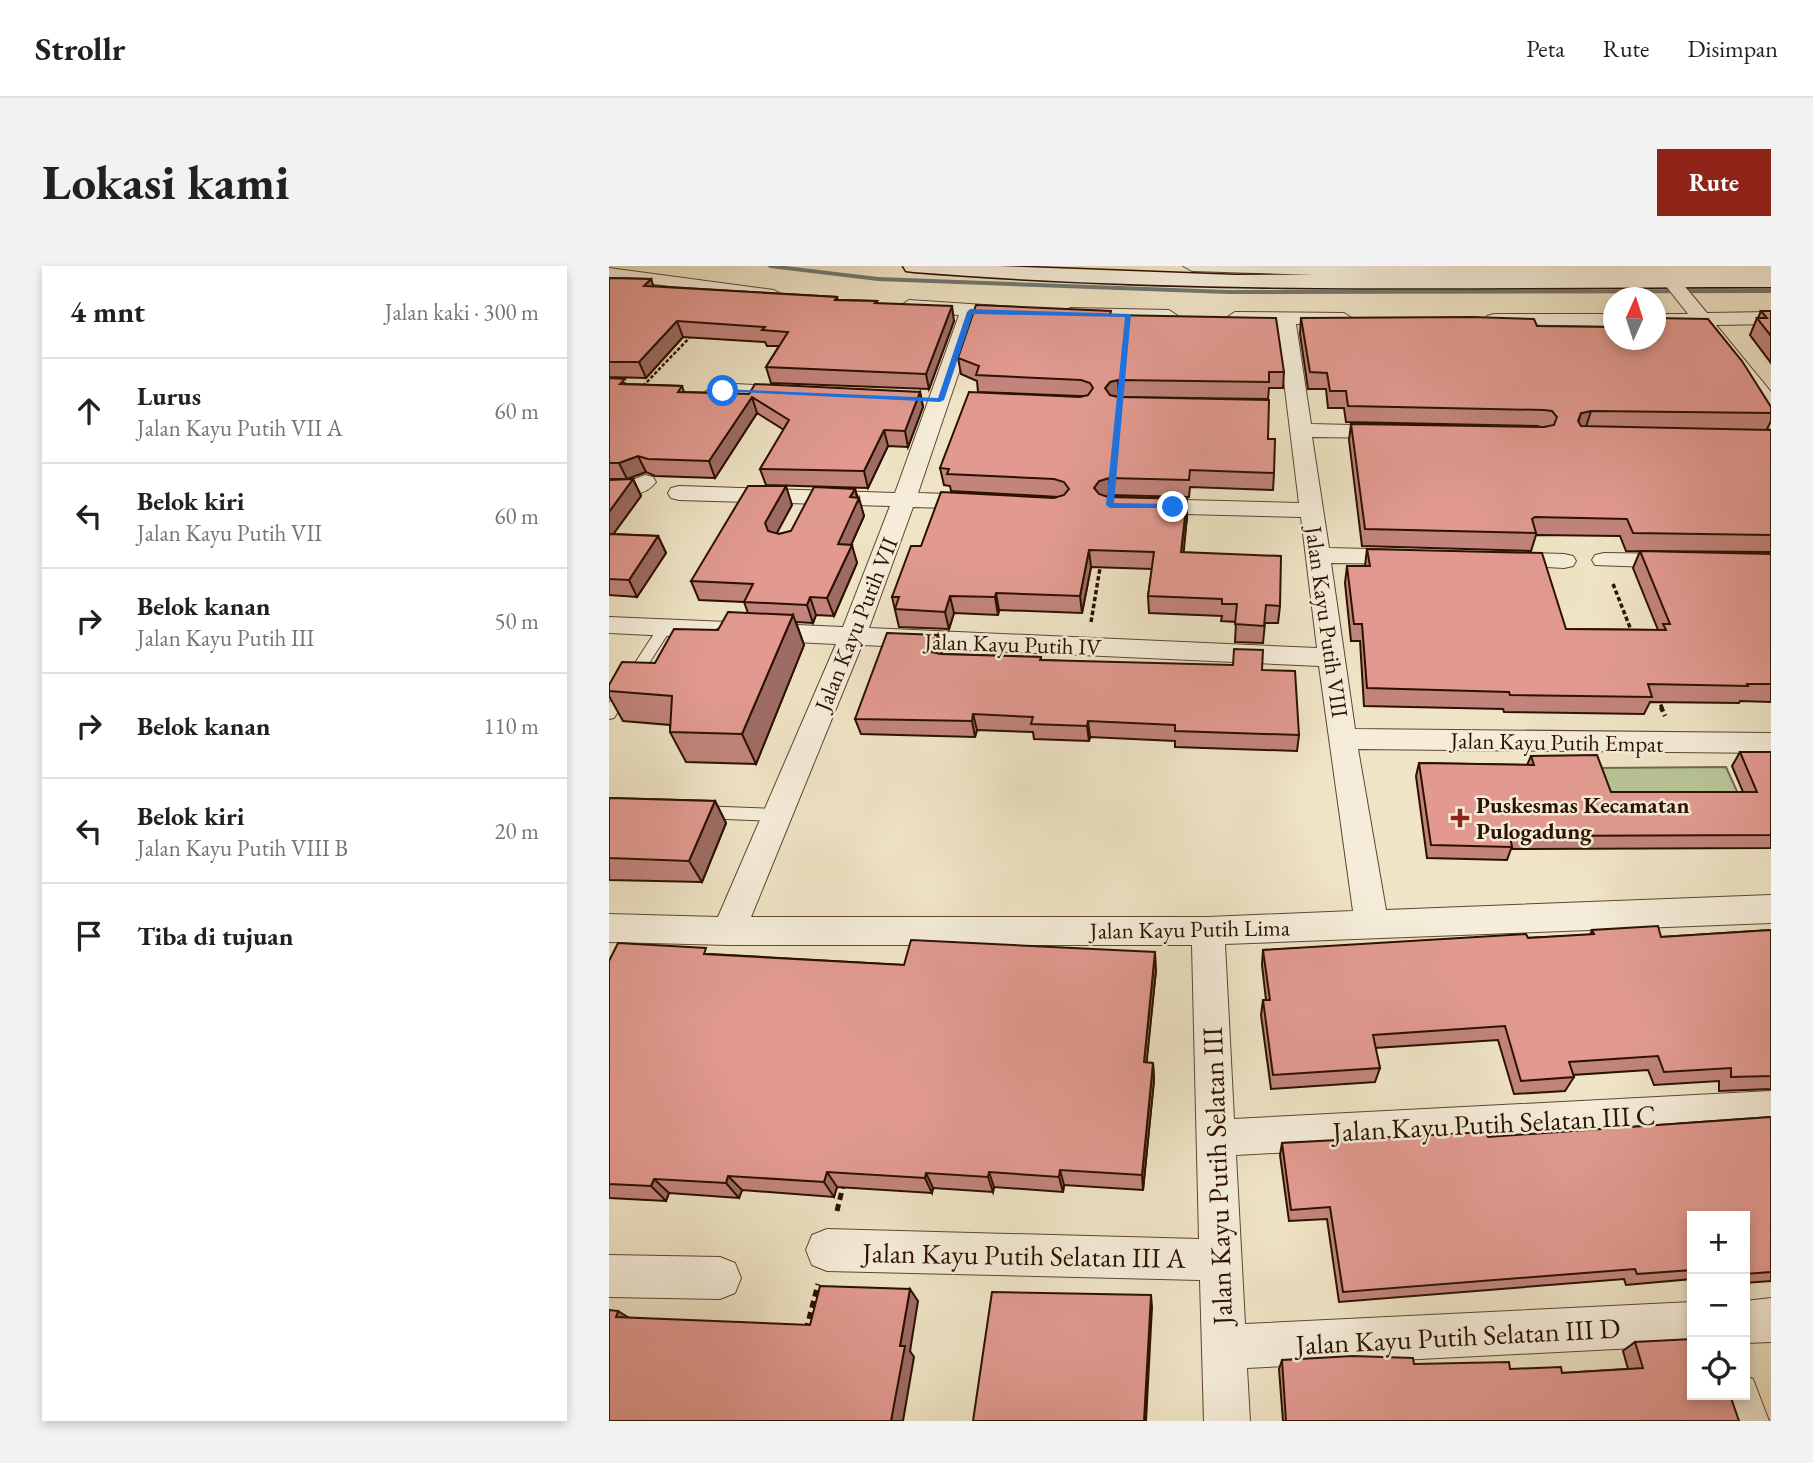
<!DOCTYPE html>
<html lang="id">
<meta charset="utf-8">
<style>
body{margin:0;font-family:"EB Garamond",serif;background:#f2f2f2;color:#202124}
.controls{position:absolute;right:21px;bottom:21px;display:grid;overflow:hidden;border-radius:0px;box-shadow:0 4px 10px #0003}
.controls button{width:63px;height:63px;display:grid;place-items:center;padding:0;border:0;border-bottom:2px solid #e0e0e0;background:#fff;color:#202124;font:35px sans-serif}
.compass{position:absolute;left:994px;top:21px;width:63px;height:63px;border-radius:50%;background:#fff;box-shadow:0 4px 10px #0003;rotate:3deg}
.stop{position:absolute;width:21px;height:21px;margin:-16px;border:5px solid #1a73e8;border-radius:50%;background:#fff}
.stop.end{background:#1a73e8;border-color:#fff;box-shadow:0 2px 7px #0008}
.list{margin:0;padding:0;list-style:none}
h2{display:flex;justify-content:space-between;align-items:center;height:91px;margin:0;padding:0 28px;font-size:30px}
h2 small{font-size:23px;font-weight:400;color:#757577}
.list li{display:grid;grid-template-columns:46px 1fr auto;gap:21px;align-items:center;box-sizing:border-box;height:105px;padding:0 28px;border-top:2px solid #e0e0e0}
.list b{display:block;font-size:26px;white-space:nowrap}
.list p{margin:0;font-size:23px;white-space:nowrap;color:#757577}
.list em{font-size:23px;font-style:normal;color:#757577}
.icon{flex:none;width:38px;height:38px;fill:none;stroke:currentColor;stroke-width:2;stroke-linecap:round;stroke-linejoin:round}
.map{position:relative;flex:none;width:1162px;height:1155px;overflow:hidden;border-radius:0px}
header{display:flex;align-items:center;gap:42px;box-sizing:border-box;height:98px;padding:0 35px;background:#fff;border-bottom:2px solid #e0e0e0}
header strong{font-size:33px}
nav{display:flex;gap:38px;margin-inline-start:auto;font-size:24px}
.intro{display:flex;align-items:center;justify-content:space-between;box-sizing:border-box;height:168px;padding:0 42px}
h1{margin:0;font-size:49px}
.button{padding:18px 32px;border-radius:0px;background:#8f2418;color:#fff;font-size:24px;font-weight:700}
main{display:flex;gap:42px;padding:0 42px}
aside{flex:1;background:#fff;border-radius:0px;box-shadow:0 4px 10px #0003}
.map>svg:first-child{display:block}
</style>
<header>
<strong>Strollr</strong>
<nav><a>Peta</a><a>Rute</a><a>Disimpan</a></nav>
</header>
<div class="intro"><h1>Lokasi kami</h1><a class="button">Rute</a></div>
<main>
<aside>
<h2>4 mnt<small>Jalan kaki · 300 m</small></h2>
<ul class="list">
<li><svg class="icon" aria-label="ahead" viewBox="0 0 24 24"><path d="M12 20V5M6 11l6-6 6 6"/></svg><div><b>Lurus</b><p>Jalan Kayu Putih VII A</p></div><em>60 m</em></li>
<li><svg class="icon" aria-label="left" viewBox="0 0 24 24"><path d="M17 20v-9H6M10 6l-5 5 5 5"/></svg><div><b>Belok kiri</b><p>Jalan Kayu Putih VII</p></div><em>60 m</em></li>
<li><svg class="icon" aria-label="right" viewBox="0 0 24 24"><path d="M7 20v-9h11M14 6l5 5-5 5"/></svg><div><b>Belok kanan</b><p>Jalan Kayu Putih III</p></div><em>50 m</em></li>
<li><svg class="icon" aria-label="right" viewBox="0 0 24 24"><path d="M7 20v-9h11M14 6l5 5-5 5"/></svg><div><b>Belok kanan</b></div><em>110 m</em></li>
<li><svg class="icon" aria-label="left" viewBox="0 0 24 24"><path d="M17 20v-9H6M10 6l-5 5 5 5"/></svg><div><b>Belok kiri</b><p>Jalan Kayu Putih VIII B</p></div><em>20 m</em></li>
<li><svg class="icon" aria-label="arrive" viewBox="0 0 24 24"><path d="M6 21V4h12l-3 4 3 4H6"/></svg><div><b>Tiba di tujuan</b></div></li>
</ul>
</aside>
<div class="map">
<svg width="1162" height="1155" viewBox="0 0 1162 1155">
<rect width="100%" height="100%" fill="#efe4c5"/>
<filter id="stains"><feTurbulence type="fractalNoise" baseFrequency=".00286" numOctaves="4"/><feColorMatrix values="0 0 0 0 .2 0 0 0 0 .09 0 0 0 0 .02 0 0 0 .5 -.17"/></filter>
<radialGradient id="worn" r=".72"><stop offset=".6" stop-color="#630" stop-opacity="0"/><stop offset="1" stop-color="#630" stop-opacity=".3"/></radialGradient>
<path fill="#b7c496" stroke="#726a4b" stroke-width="2" d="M1117 501 1132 534 999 536 987 502Z"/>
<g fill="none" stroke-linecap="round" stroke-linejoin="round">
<path fill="#707872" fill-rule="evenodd" d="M158 0H176L269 11 619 24 1162 23V27L619 28 269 15 161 2Z"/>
<g stroke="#5d4631" stroke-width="2">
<path id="lane" d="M55 359 62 363 5 452 0 453V437L50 360Z
M90 540 168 543 176 549 168 555 90 552 82 546Z"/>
</g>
<g stroke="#5d4631" stroke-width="2">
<path id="street" d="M574 0H1162V8L736 10 583 5Z
M0 2 165 24 174 29 165 34 0 12Z
M1062 10 1068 11 1098 47 1162 46V58L1107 59 1162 126V145L1155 143 1088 59 1046 60V48H1079L1053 15Z
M300 34 406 41 415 47 406 53 369 50 309 227 372 229 380 231 384 236 380 241 372 243 304 241 260 362 708 382 692 251 537 247 529 245 525 240 529 235 537 233 690 237 668 58H626L617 52 626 46 735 47 744 53 742 57 687 58 702 158 782 160 790 161 793 166 790 171 782 172 703 171 720 282 800 284 809 286 812 291 809 296 800 298 722 297 746 463 1162 467V487L749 483 777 644 1162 629V657L616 678 625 853 1162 825V861L627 889 636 1058 1083 1036V1079L638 1102 641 1155H595L591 1014 218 1005 203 999 197 984 203 969 218 963 590 973 583 679H120L0 676V648L109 651 227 378 0 367V351L234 361 281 240 70 234 62 232 59 227 62 222 70 220 286 227 350 49 293 44 291 40ZM253 379 710 400 744 645 599 651H142Z
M461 42 560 44 569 50 560 56 454 52 452 48Z
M885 48H1004V60L878 58 876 54 878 50Z
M126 118 185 121 192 123 195 127 192 131 185 133 126 130 104 135 97 133 94 129 97 125Z
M36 209 44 211 47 216C36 231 17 230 0 229V215L18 216Z
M894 286 955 288 964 290 967 295 964 300 955 302 885 298 882 293 885 288Z
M995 287 1070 288 1079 290 1082 295 1079 300 1070 302 986 299 983 294 986 289Z
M0 989 111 991 126 997 132 1012 126 1027 111 1033 0 1031Z
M1162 1032V1076L1136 1077V1035Z
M1136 1110 1144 1113 1160 1155H1114L1106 1129H1136Z"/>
</g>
<g stroke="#2c1100" stroke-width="3">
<path id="secondary" d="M294 0H388L626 9 1162 7V21C876 21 591 29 305 6L297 5Z"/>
</g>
<path stroke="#2c1100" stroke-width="2.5" stroke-dasharray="3.5 2" stroke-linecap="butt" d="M34 120 83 69"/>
<path stroke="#2c1100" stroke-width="3.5" stroke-dasharray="4.5 2.5" stroke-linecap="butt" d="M1004 318 1024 369
M482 356 492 296
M1049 432 1053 442"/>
<path stroke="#2c1100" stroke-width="4.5" stroke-dasharray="5 3.5" stroke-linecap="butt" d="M1052 441 1056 450"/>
<path stroke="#2c1100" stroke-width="5" stroke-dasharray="7 4.5" stroke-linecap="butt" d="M228 945 235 916
M197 1064 209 1018"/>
<use href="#lane" fill="#f5edd9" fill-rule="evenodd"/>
<use href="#street" fill="#f5edd9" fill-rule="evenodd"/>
<use href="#secondary" fill="#f5edd9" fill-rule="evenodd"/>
</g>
<path fill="#c2847c" stroke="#2c1100" stroke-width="2" d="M0 12 42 13 44 20 228 31 229 34 268 35V37L345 55 320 123 162 117 157 101 170 80H158L156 76 74 71 37 112 0 111Z
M1152 45H1162V97L1141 69 1148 52H1149Z
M502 49 675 106 674 122H660L659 133 509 131 659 173 665 207 664 224 581 221 580 231 501 229 497 231 578 233V251L574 286 671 340 669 357H656L654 377 626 376 627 356 612 355 613 350 540 347 539 330 543 303 482 301 473 347 390 344 389 349 345 347 340 363 290 361 283 331 312 280 450 231 342 225 341 220 335 219 331 202 473 130 369 126 368 115 352 108 349 92Z
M692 52 928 60 1162 141V155L1158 163 1162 164V286L1017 285 1011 270 927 269 922 285 753 280 740 174 742 158 930 160 737 156 735 142H719L717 123H699L691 68Z
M0 112 18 118 73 120 75 126 140 128 311 126 314 141 299 181 279 180 259 222 157 219 151 203 175 164 148 147 106 212 46 210 37 206 18 213H0Z
M24 213 32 230 4 268 49 270 57 287 28 331 0 329V214Z
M246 223 255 250 242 279 248 297 225 350 207 349 204 357 187 356 195 379 147 498 77 496 61 466V459L14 455 0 430V419L46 397 139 347 135 336 90 334 82 315 183 239 167 267 170 268 182 265Z
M758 283 957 363 1049 364 1024 302 1031 285 1162 288V436L1131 435 1130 437 1041 436 1035 448 895 446 894 443 755 440 751 375H742L736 317 738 300H756Z
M333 385 332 388 432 391V394L653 404 690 469 688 485 566 481V475L481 471 480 475 425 473 424 466 368 464 366 471 252 468 246 453Z
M1131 486H1162V582L902 583 898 594 818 592 807 510 810 497 918 499 922 490 1002 526H1134L1123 500Z
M0 532 106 535 117 557 93 616 0 614Z
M983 664 1052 671 1162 664V823L1110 825V815L1045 819 1039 804 964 809 965 811 956 825 905 828 889 774 766 782 771 802 766 816 662 823 652 749 654 734H657L653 699 654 684 981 669Z
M101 688 295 699 547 704 537 797H544L545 814 534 924 455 919 454 926 385 921 384 926 324 922 323 927 228 921 225 931 133 924 130 932 60 927 57 935 0 932V695Z
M1162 851V1015L1136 1017V950H1083V1013L1017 1019 1015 1013 730 1036 718 953 680 955 671 889 673 877 879 871Z
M1026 1076 1130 1155H674L670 1103 673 1094 805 1098 953 1107 1019 1103 1014 1085Z"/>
<path fill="#9e6c65" stroke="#2c1100" stroke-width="2" d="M42 13 47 28 35 20Z
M343 40 345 55 320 123 317 108Z
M68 55 74 71 37 112 30 96Z
M509 114 510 130 502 132 496 122 501 116Z
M311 126 314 141 299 181 296 165Z
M143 131 148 147 106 212 100 195Z
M982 145 977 161 967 164 972 147Z
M275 164 279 180 259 222 255 205Z
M29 190 37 206 18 213 10 197Z
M500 212 501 229 491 232 485 222 490 215Z
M24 213 32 230 0 274V246Z
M177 220 183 239 163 276 156 257Z
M246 223 249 235 250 232 255 250 234 297 229 278 241 231Z
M578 233V251L573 304 572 286Z
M49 270 57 287 28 331 20 314Z
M243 279 248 297 225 350 218 332Z
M480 284 482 301 473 347 471 330Z
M387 327 390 344 389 349 386 331Z
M341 330 345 347 340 363 336 346Z
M201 331 207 349 204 357 198 339Z
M184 349 195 379 147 498 133 468Z
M329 369 333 385 327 402 323 386Z
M364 448 368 464 366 471 363 455Z
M479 455 481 471 480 475 478 460Z
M106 535 117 557 93 616 80 595Z
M546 686 547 704 536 813 535 796Z
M544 797 545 814 534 924 533 909Z
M451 904 455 919 454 926 450 911Z
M218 906 228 921 225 931 215 916Z
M380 906 385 921 384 926 379 911Z
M317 907 324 922 323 927 316 912Z
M119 910 133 924 130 932 117 917Z
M45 913 60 927 57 935 42 920Z
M301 1023 309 1035 301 1085 305 1091 294 1155H282L291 1080Z
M542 1029 543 1041 537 1155H535Z
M9 1045 27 1056 7 1051Z"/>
<path fill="#e29a90" stroke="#2c1100" stroke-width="2" d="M0 12 42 13 35 20 228 31 226 34 268 35 266 37 343 40 317 108 157 101 179 66 153 64 156 61 68 55 30 96H0Z
M367 39 502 45 501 49 667 52 675 106H660V116L509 114 501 116 496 122 501 129 509 131 660 134 659 173H666L665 207 581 204 580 214 500 212 490 215 485 222 490 228 499 231 578 233 572 286 672 290 671 340 657 339 655 360 626 358 628 338H613V333L539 330 545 286 480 284 471 330 387 327 386 331 341 330 336 346 286 343 290 331H283L302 280H312L332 226 445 232 455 229 460 223 455 216 445 213 338 208 340 203 331 202 360 126 471 131 479 129 484 122 481 117 472 114 367 109 370 100 349 92Z
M1152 45H1162V70L1148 52H1158Z
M863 51 925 53 928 60 1004 61V74H1046V52L1099 53 1133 95 1162 141V147L982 145 972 147 969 155 972 160 1162 164V269L1024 267 1018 253 926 251 923 253 927 267 756 263 742 158 935 161 945 159 948 151 943 145 935 144 739 140 737 125H721L718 107 701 106 692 52Z
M0 112 16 113 11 118 73 120 69 126 140 128 146 118 311 126 296 165 275 164 255 205 151 203 180 154 143 131 100 195 39 193 29 190 10 197H0Z
M24 213 0 246V214Z
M139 220H177L156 257 159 265 170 268 182 265 205 221 246 223 241 231 250 232 229 278 243 279 218 332 201 331 198 339 135 336 144 318 82 315Z
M0 268 49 270 20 314 0 313Z
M758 283 933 287 957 363 1057 364 1054 358H1061L1031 285 1162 288V418H1138L1139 420 1039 418 1043 431 901 429 900 426 758 422 753 358H745L738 300H761Z
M119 346 184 349 133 468 61 466 63 430 0 425V419L13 396 46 397 65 363 109 364Z
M278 367 329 369 323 386 331 388 432 391 431 394 624 399 625 383 654 384 653 404 686 405 690 469 566 465V459L479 455 478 460 422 458 424 451 364 448 363 455 246 453Z
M1131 486H1162V569L901 570 903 581 822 579 810 497 925 499 922 490 988 489 1002 526H1148Z
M0 532 106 535 80 595 0 592Z
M1049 660 1052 671 1162 664V810L1122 811V802L1055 806 1049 790 960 796 965 811 912 815 896 760 764 769 771 802 664 809 654 734H661L654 684 917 668 919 672 985 668 983 664Z
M302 674 546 686 535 796 544 797 533 909 451 904 450 911 380 906 379 911 317 907 316 912 218 906 215 916 119 910 117 917 45 913 42 920 0 918V695L9 677 97 682 95 688 295 699Z
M1162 851V1006L1136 1008V950H1083V1004L1028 1008 1026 1003 734 1026 721 941 682 944 673 877 877 866 879 871Z
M211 1020 301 1023 291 1080H296L282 1155H0V1044L9 1045 7 1051 201 1059Z
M383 1026 542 1029 535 1155H364Z
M1083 1073V1129H1121L1130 1155H677L673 1094 744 1090 804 1092 805 1098 900 1096 901 1103 952 1101 953 1107 1034 1102 1026 1076Z"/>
<path fill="#1a73e8" d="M361 43 522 48 505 237 564 238 567 242H501L497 239 516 51 364 48 335 134 331 136 110 125 114 123 329 132 358 46Z"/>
<path fill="#8f2418" stroke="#f5edd9" stroke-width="2.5" d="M847.5 541.5h7v7h7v7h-7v7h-7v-7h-7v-7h7z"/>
<g text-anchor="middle" stroke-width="5" stroke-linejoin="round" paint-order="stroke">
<g font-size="23" fill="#2c1100" stroke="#f5edd9">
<text transform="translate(718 356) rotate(82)" y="8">Jalan Kayu Putih VIII</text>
<text transform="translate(247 358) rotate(-68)" y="8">Jalan Kayu Putih VII</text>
<text transform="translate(404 378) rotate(2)" y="8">Jalan Kayu Putih IV</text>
<text transform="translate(948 476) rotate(1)" y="8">Jalan Kayu Putih Empat</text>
<text transform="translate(581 663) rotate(-1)" y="8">Jalan Kayu Putih Lima</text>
</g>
<g font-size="23" font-weight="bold" fill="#2c1100" stroke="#f5edd9" text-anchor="start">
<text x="867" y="547">Puskesmas Kecamatan<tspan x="867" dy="26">Pulogadung</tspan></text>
</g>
<g font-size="28" fill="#2c1100" stroke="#f5edd9">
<text transform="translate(885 857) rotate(-3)" y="10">Jalan Kayu Putih Selatan III C</text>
<text transform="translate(608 910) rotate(-92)" y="10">Jalan Kayu Putih Selatan III</text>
<text transform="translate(415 989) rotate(1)" y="10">Jalan Kayu Putih Selatan III A</text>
<text transform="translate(849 1070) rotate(-3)" y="10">Jalan Kayu Putih Selatan III D</text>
</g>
</g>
<rect width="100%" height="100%" filter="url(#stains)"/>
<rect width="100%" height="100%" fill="url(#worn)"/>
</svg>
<div class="controls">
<button>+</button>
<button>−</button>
<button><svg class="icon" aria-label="locate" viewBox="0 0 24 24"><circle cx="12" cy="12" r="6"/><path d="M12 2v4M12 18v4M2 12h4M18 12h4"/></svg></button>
</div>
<svg class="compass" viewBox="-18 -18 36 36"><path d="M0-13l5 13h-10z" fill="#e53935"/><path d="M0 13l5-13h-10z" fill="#757577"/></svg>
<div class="stop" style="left:114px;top:125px"></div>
<div class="stop end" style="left:564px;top:241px"></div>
</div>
</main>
